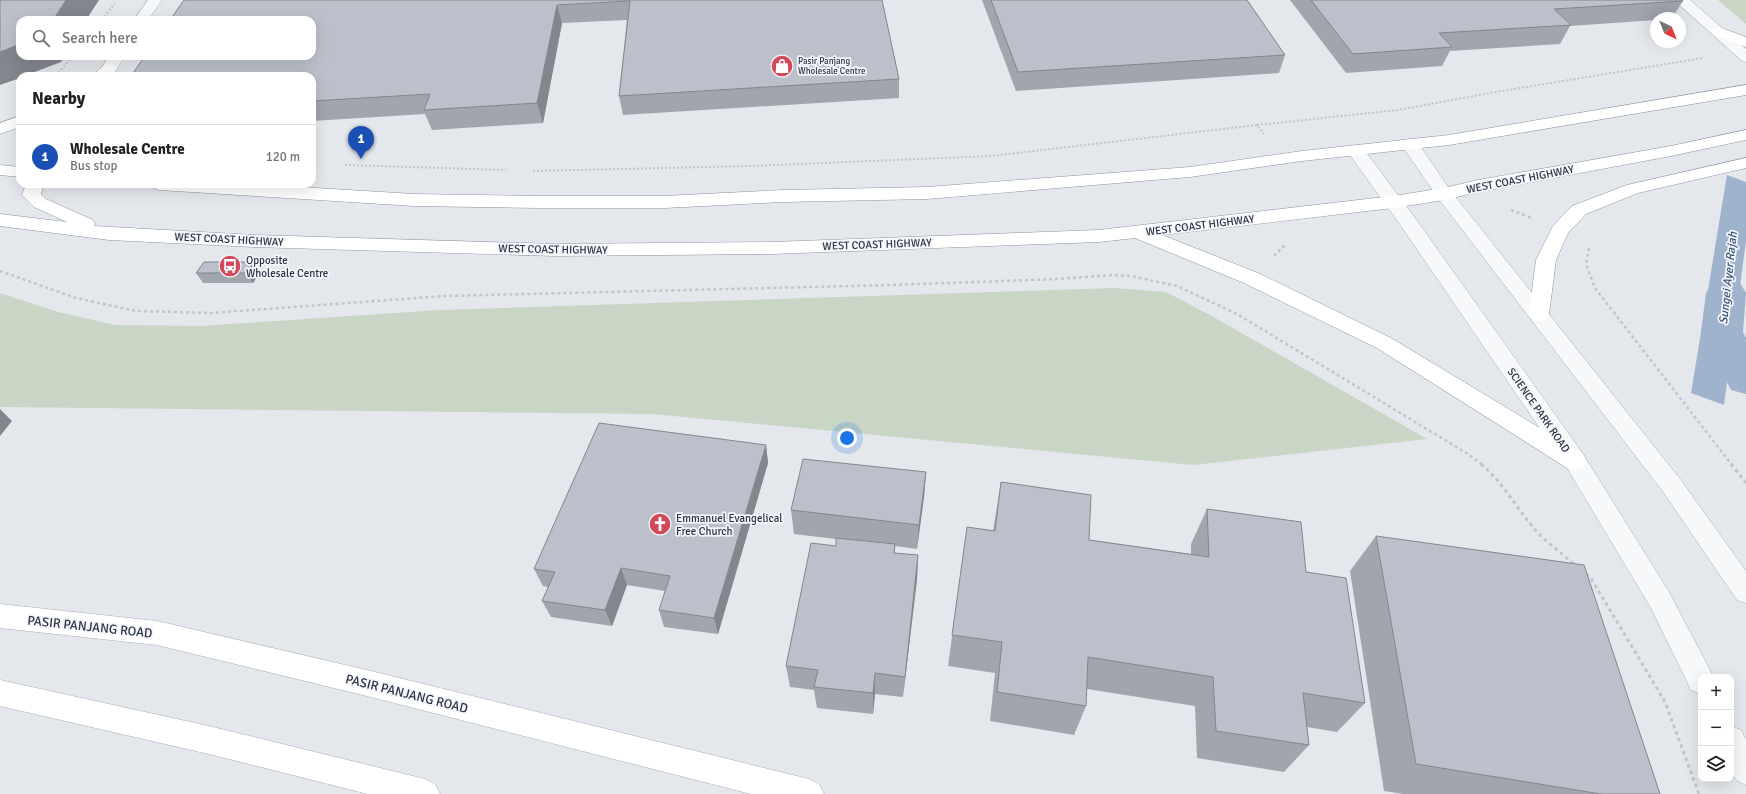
<!DOCTYPE html>
<meta charset="utf-8">
<style>
body{margin:0;font-family:Signika,sans-serif;background:#f6f6f6;color:#202124}
.controls{position:absolute;right:12px;bottom:12px;display:grid;overflow:hidden;border-radius:8px;box-shadow:0 4px 16px #0002}
.controls button{width:36px;height:36px;display:grid;place-items:center;padding:0;border:0;border-bottom:1px solid #e0e0e0;background:#fff;color:#202124;font:20px sans-serif}
.compass{position:absolute;left:1650px;top:12px;width:36px;height:36px;border-radius:50%;background:#fff;box-shadow:0 4px 16px #0002;rotate:137deg}
.you{position:absolute;left:847px;top:438px;width:14px;height:14px;margin:-10px;border:3px solid #fff;border-radius:50%;background:#1a73e8;box-shadow:0 0 0 6px #1a73e833}
.badge{display:grid;place-items:center;width:26px;height:26px;border-radius:50%;background:#d1495b;color:#fff;font-size:13px;font-weight:700}
.pin{position:absolute;translate:-50% -33px;filter:drop-shadow(0 1px 2px #0008)}
.pin::after{content:'';position:absolute;top:21px;width:14px;height:12px;background:inherit;clip-path:polygon(0 0,100% 0,50% 100%)}
.list{margin:0;padding:0;list-style:none}
h2{display:flex;justify-content:space-between;align-items:center;height:52px;margin:0;padding:0 16px;font-size:17px}
h2 small{font-size:13px;font-weight:400;color:#757577}
.list li{display:grid;grid-template-columns:26px 1fr auto;gap:12px;align-items:center;box-sizing:border-box;height:64px;padding:0 16px;border-top:1px solid #e0e0e0}
.list b{display:block;font-size:15px;white-space:nowrap}
.list p{margin:0;font-size:13px;white-space:nowrap;color:#757577}
.list em{font-size:13px;font-style:normal;color:#757577}
.icon{flex:none;width:22px;height:22px;fill:none;stroke:currentColor;stroke-width:2;stroke-linecap:round;stroke-linejoin:round}
.map{position:relative;flex:none;width:1746px;height:794px;overflow:hidden}
.search{position:absolute;background:#fff;box-shadow:0 4px 16px #0002;left:16px;top:16px;width:300px;height:44px;display:flex;align-items:center;gap:10px;box-sizing:border-box;padding:0 14px;border-radius:12px;color:#757577;font-size:15px}
.panel{position:absolute;background:#fff;box-shadow:0 4px 16px #0002;left:16px;top:72px;width:300px;height:116px;border-radius:12px}
.map>svg:first-child{display:block}
</style>
<div class="map">
<svg width="1746" height="794" viewBox="0 0 1746 794">
<rect width="100%" height="100%" fill="#e4e7ec"/>
<path fill="#c9d6c5" d="M1718 0H1746V24Z
M1114 288 1166 292 1210 315 1427 439 1193 465 652 414 0 407V293L58 312 115 325 202 326 440 310Z"/>
<path fill="#9fb4cc" d="M1727 175 1746 182V241L1724 405 1691 393Z"/>
<g fill="none" stroke-linecap="round" stroke-linejoin="round">
<path fill="#9fb4cc" fill-rule="evenodd" d="M1726 279 1740 283 1746 293 1743 332 1746 338V394L1731 390 1701 332 1706 293 1712 283Z"/>
<g stroke="#a9aeb7" stroke-width="1">
<path id="lane" d="M148 0H162L148 20H134Z
M1674 0H1690L1746 49V62L1741 60Z
M109 56H125L115 72 109 74 103 72 101 69Z"/>
</g>
<g stroke="#a9aeb7" stroke-width="1">
<path id="street" d="M1410 139 1416 140 1450 190 1680 479 1746 571V603L1737 600 1664 493 1438 198 1401 144 1404 140Z
M1356 146 1362 147 1413 215 1583 454 1669 592 1711 672 1713 677H1701V694L1691 690 1651 608 1567 468 1399 223 1347 151 1350 147Z
M1731 726 1741 730 1746 740V785L1736 780 1731 771Z"/>
</g>
<g stroke="#a9aeb7" stroke-width="1">
<path id="secondary" d="M0 604 157 621 371 671 809 779 819 784 824 794H751L371 697 157 645 0 628Z
M0 680 213 727 425 779 435 784 440 794H368L213 755 0 706Z"/>
</g>
<g stroke="#8b94a3" stroke-width="1">
<path id="highway" d="M1719 27 1746 37V47L1714 35 1711 32 1714 29Z
M109 64 115 66 117 69 110 76H92L103 66Z
M1746 85V95L1449 145 1302 161 1190 177 927 199 784 202 664 208H538L414 206 159 190 153 188 150 184H250L414 194 538 196H664L784 190 927 187 1190 167 1302 151 1449 135Z
M20 116V127L0 134V123Z
M1746 130V140L1671 156 1478 192 1444 200 1393 208 1162 235 1258 273 1391 338 1583 454 1587 461 1583 468 1575 470 1567 468 1377 348 1244 283 1135 238 1099 242 772 254 555 256 254 247 109 240 0 226V214L67 222 34 207 22 195 26 184H44L41 194 46 199 93 220 95 224 94 226 254 235 555 244 772 242 1099 230 1393 196 1444 188 1478 180 1671 146Z
M1746 158V168L1638 193 1586 214 1568 233 1556 260 1549 314 1546 319 1539 321 1532 319 1529 314 1536 260 1553 226 1572 206 1627 185Z
M0 165 20 167V177L0 175Z"/>
</g>
<path stroke="#c2c5cb" stroke-width="2" stroke-dasharray="2 2" stroke-linecap="butt" d="M102 20 115 3
M56 76 73 56
M1257 125 1398 110 1490 93 1703 58
M345 165 506 170
M533 171 750 166 991 156 1257 125 1264 134"/>
<path stroke="#c2c5cb" stroke-width="2.5" stroke-dasharray="3 3" stroke-linecap="butt" d="M1511 210 1532 218
M1589 248 1586 264 1595 288 1732 465
M1274 256 1285 245
M0 271 76 298 136 311 211 313 444 296 892 285 1058 279 1112 275 1131 276 1177 286 1237 314 1468 454 1482 465"/>
<path stroke="#c2c5cb" stroke-width="3" stroke-dasharray="3.5 3.5" stroke-linecap="butt" d="M1481 464C1502 482 1515 505 1532 526 1544 541 1562 553 1576 566
M1731 464 1746 483
M1586 574 1592 580 1665 702 1699 794"/>
<use href="#lane" fill="#f7f8fa" fill-rule="evenodd"/>
<use href="#street" fill="#f7f8fa" fill-rule="evenodd"/>
<use href="#secondary" fill="#fff" fill-rule="evenodd"/>
<use href="#highway" fill="#fff" fill-rule="evenodd"/>
</g>
<path fill="#a1a5ae" d="M184 0H882L899 79V98L623 115 619 96 627 20 562 23 543 123 432 130 425 114 312 121V76Z
M982 0H1247L1285 55 1279 73 1016 91Z
M1290 0H1682L1683 1 1672 18H1656V20L1570 26 1560 44 1450 51 1442 66 1346 73Z
M254 262 260 272 253 283H203L196 273Z
M766 445 768 463 718 634 664 627 659 610 665 591 627 585 612 626 551 617 542 601 548 587 543 586 534 569Z
M926 472 924 497 917 549 895 546V553L918 555 917 579 903 697 875 694 873 714 817 708 814 690 790 687 786 666 836 546V539L794 534 791 510Z
M1001 482 1089 540 1191 554V544L1207 509 1306 572 1365 703 1337 732 1307 727 1309 745 1284 772 1197 758 1195 706 1087 689 1086 706 1074 735 990 721 995 673 948 666 967 527 993 531Z
M1376 536 1660 794H1404L1384 791 1350 571Z"/>
<path fill="#83868d" d="M66 0H99L86 20H53Z
M557 5 562 23 543 123 537 103Z
M20 44V56H64L61 62 24 76H20V78L0 85V52Z
M254 262 260 272 253 283 247 273Z
M0 409 12 421 0 436Z
M766 445 768 463 718 634 714 618Z
M926 472 924 497 917 549 919 525Z
M918 555 917 579 903 697 905 677Z
M621 568 627 585 612 626 605 610Z
M875 673V694L873 714V693Z"/>
<path fill="#bbc0ca" stroke="#83868d" d="M0 0H66L53 20H20V44L0 52Z
M184 0H882L899 79 619 96 630 1 557 5 537 103 424 110 430 94 312 101V76H131L145 56H312V20H170Z
M991 0H1247L1285 55 1018 72Z
M1311 0H1682L1683 1 1554 9 1571 25 1439 33 1452 47 1353 54Z
M204 262H254L247 273H196Z
M599 423 766 445 714 618 659 610 670 576 621 568 605 610 542 601 555 572 534 569Z
M803 459 926 472 919 525 791 510Z
M1001 482 1091 495 1089 540 1209 557 1207 509 1301 522 1306 572 1346 578 1365 703 1303 693 1309 745 1216 731 1213 677 1088 657 1086 706 997 692 1002 642 952 635 967 527 995 531Z
M1376 536 1584 565 1660 794H1601L1416 764Z
M836 538 895 544 894 553 918 555 905 677 875 673 873 693 814 687 818 670 786 666 811 543 836 546Z"/>
<defs>
<g id="shop-disc" transform="scale(1.15)"><circle r="9.5" fill="#d1495b" stroke="#f4f6f9"/><path d="M-5-2.5h2.3a2.7 3.5 0 0 1 5.4 0H5L5.5 6h-11ZM-1.5-2.5h3a1.5 2.3 0 0 0-3 0Z" fill="#fff"/></g>
<g id="bus-disc" transform="scale(1.15)"><circle r="9.5" fill="#d1495b" stroke="#f4f6f9"/><path d="M-5-6H5V4H4V6H2V4H-2V6H-4V4H-5ZM-3.5-4V0h7V-4ZM-3.5 1.2v1.5H-2V1.2ZM2 1.2v1.5H3.5V1.2Z" fill="#fff"/></g>
<g id="church-disc" transform="scale(1.15)"><circle r="9.5" fill="#d1495b" stroke="#f4f6f9"/><path d="M-1.2-6h2.4v3.5h3.3v2.4h-3.3V6h-2.4V-.1h-3.3v-2.4h3.3Z" fill="#fff"/></g>
</defs>
<g fill-rule="evenodd">
<use href="#shop-disc" x="782" y="66"/>
<use href="#bus-disc" x="230" y="266"/>
<use href="#church-disc" x="660" y="524"/>
</g>
<g text-anchor="middle" stroke-width="3.5" stroke-linejoin="round" paint-order="stroke">
<g font-size="9" fill="#2b3445" stroke="#f4f6f9" text-anchor="start">
<text x="798" y="64">Pasir Panjang<tspan x="798" dy="10">Wholesale Centre</tspan></text>
</g>
<g font-size="11" fill="#2b3445" stroke="#f4f6f9">
<text transform="translate(1520 179) rotate(-11)" y="4">WEST COAST HIGHWAY</text>
<text transform="translate(1200 225) rotate(-7)" y="4">WEST COAST HIGHWAY</text>
<text transform="translate(229 239) rotate(3)" y="4">WEST COAST HIGHWAY</text>
<text transform="translate(877 244) rotate(-2)" y="4">WEST COAST HIGHWAY</text>
<text transform="translate(553 249) rotate(1)" y="4">WEST COAST HIGHWAY</text>
<text transform="translate(1539 410) rotate(55)" y="4">SCIENCE PARK ROAD</text>
</g>
<g font-size="11" fill="#2b3445" stroke="#f4f6f9" text-anchor="start">
<text x="246" y="264">Opposite<tspan x="246" dy="13">Wholesale Centre</tspan></text>
<text x="676" y="522">Emmanuel Evangelical<tspan x="676" dy="13">Free Church</tspan></text>
</g>
<g font-size="12" font-style="italic" fill="#34527a" stroke="#f4f6f9">
<text transform="translate(1728 278) rotate(-84)" y="4">Sungei Ayer Rajah</text>
</g>
<g font-size="13" fill="#2b3445" stroke="#f4f6f9">
<text transform="translate(90 626) rotate(6)" y="5">PASIR PANJANG ROAD</text>
<text transform="translate(407 693) rotate(14)" y="5">PASIR PANJANG ROAD</text>
</g>
</g>
</svg>
<div class="controls">
<button>+</button>
<button>−</button>
<button><svg class="icon" aria-label="layers" viewBox="0 0 24 24"><path d="M12 4l9 5-9 5-9-5zM3 14l9 5 9-5"/></svg></button>
</div>
<svg class="compass" viewBox="-18 -18 36 36"><path d="M0-13l5 13h-10z" fill="#e53935"/><path d="M0 13l5-13h-10z" fill="#757577"/></svg>
<div class="you"></div>
<div class="pin badge" style="left:361px;top:159px;background:#1a4fb4">1</div>
<div class="search"><svg class="icon" aria-label="search" viewBox="0 0 24 24"><circle cx="10" cy="10" r="6"/><path d="M15 15l6 6"/></svg>Search here</div>
<section class="panel">
<h2>Nearby<small></small></h2>
<ul class="list">
<li><span class="badge" style="background:#1a4fb4">1</span><div><b>Wholesale Centre</b><p>Bus stop</p></div><em>120 m</em></li>
</ul>
</section>
</div>
